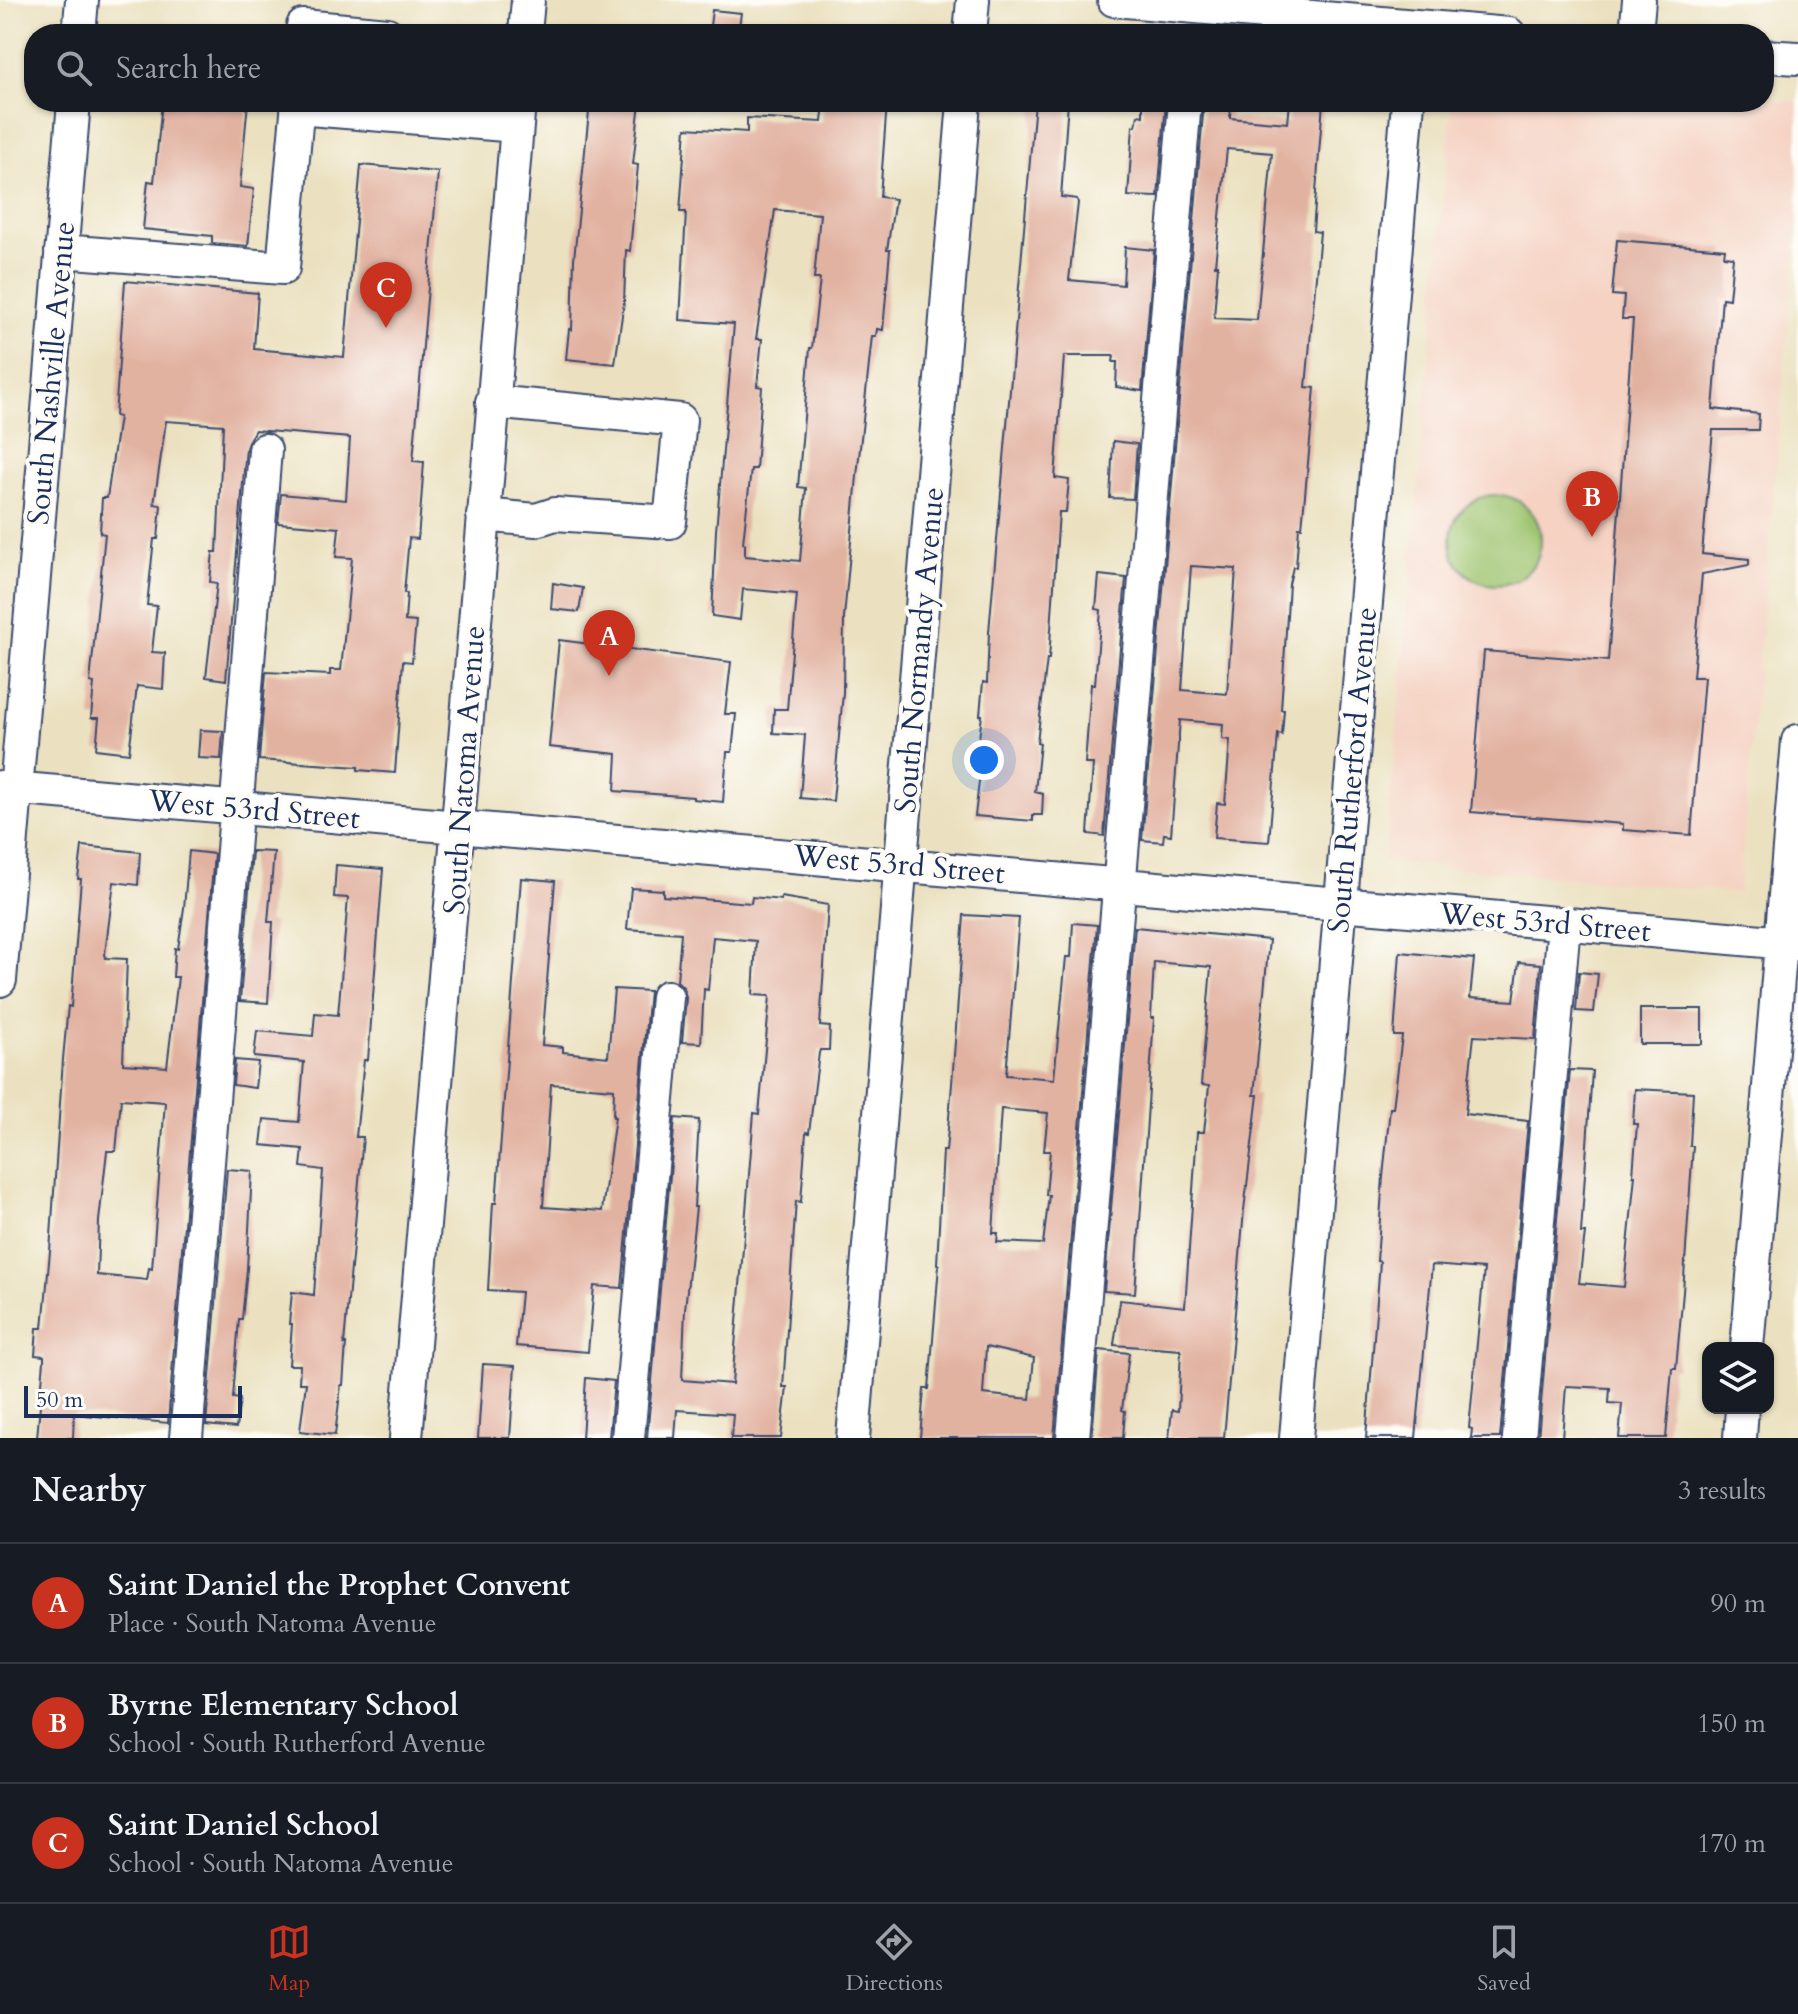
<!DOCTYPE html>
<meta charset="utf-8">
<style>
body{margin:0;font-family:Cardo,serif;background:#242831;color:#f1f3f6}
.controls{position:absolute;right:24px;bottom:24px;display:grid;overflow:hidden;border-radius:16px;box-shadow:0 2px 6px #0004}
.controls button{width:72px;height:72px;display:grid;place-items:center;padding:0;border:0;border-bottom:2px solid #363941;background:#171b24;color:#f1f3f6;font:40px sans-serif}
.scale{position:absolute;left:24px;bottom:20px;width:218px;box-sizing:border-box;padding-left:8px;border:4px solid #1b2f5e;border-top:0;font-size:22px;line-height:28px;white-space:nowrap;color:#1b2f5e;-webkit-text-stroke:6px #fdfcf7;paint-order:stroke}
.you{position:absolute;left:984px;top:760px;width:28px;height:28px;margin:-20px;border:6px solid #fff;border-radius:50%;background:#1a73e8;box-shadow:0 0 0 12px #1a73e833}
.badge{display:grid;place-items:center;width:52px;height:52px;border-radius:50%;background:#c8321e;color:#fff;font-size:26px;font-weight:700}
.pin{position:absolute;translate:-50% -66px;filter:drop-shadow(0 2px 4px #0008)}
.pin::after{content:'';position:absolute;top:42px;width:28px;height:24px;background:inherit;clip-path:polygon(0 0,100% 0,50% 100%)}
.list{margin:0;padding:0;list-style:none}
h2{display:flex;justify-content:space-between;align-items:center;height:104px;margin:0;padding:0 32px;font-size:34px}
h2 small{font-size:26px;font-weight:400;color:#9ea1a6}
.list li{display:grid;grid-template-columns:52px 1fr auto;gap:24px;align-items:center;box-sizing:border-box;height:120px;padding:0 32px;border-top:2px solid #363941}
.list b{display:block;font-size:30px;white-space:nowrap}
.list p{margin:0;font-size:26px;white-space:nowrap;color:#9ea1a6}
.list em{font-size:26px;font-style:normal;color:#9ea1a6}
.icon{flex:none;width:44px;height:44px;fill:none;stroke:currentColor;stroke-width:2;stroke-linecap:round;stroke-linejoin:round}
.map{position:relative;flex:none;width:1798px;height:1438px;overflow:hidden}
.search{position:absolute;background:#171b24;box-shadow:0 2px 6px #0004;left:24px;right:24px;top:24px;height:88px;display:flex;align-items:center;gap:20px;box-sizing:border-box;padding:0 28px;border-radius:32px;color:#9ea1a6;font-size:30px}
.sheet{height:464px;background:#171b24}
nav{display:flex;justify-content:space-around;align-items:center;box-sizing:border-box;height:112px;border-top:2px solid #363941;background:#171b24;font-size:22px;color:#9ea1a6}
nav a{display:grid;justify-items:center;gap:4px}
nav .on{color:#c8321e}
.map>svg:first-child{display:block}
</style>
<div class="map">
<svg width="1798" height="1438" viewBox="0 0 1798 1438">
<rect width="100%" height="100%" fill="#fdfcf7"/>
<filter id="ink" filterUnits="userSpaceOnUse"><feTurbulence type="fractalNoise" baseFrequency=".0125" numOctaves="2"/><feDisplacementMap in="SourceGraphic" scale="16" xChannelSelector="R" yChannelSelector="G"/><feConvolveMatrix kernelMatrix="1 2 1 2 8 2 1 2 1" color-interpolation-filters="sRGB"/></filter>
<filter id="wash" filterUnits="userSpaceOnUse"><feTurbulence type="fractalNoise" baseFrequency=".006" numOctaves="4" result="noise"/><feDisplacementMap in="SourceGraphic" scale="32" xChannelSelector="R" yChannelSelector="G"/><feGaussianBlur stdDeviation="1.8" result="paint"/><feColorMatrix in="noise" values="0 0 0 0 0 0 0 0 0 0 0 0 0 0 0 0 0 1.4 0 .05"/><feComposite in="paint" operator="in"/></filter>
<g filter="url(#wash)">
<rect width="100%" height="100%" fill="#ebe1c0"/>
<path fill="#f5d2c2" d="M1764 99 1798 102V212L1739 893 1385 862 1452 102H1764Z"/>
<path fill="#9ec46f" stroke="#5c7a66" stroke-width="2" d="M1451 540a45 45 0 1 1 90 0a45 45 0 1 1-90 0Z"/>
<g id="blocks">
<path fill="#e2b2a1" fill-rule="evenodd" d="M712 10 741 13 738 34H709Z
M162 102H248L240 187 254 189 248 246 212 243V236L143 229 148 181 154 182Z
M590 102H640L633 164 638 165 630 251 626 250 624 302 615 364 566 359 569 329 572 330 574 259Z
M824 102H887L880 197 895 199 887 250H890L883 330 877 329 876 336H872L857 476 844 618 843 693 833 801 800 798 805 735 773 733 774 709H787L797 594 743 589 740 620 712 616 716 531 734 324 680 320 686 212H680L686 128 747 132V118L822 122ZM775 210 820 214 814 279H820L812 348H810L798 487 806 488 800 561 745 556V544L743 543 751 469H756L762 387 757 386 762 339H756Z
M1035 102H1068L1061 197 1077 199 1078 203 1069 280 1123 285 1125 247 1154 250 1142 391 1116 387 1117 362H1113L1114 356H1064L1055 478 1069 480 1066 512H1059L1049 659H1047L1037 742 1040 743 1035 792 1043 794 1042 815H1033V821L975 816 982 756 977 755 982 715H980L983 682 987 683 989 632Z
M1143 102H1166L1158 197 1128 196 1133 126H1136L1138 115 1143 116Z
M1204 102H1231L1230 118 1288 123 1290 102H1323L1313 231 1320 232 1306 387 1315 388 1302 527H1299L1296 567H1293L1289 584 1281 710H1284L1282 735 1278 734 1269 842 1214 838 1217 803 1225 804 1230 740 1222 739 1223 724 1180 720 1171 835 1164 834 1163 842 1142 840ZM1227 149 1272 153 1257 320 1214 318 1218 265H1215ZM1191 566 1236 569 1227 694 1182 690Z
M361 165 438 172 413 461 424 462 421 503 418 539 409 538 404 593H407L405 621 416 622 412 662 403 661 395 773 358 770V767L259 760 266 672 330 675V670H341L352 558 336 557 339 528 278 523 281 494 346 500 350 438 255 430 249 440 246 448 226 680 206 677 217 583 210 582 213 552H217L223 425 166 421 154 504 161 505 158 539H154L147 605 157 606 152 652 165 653 163 689 137 686 129 753 96 749 99 718H91L94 683 90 682 105 534 100 533 102 498H107L119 417 115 416 125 281 258 293 254 349 344 357Z
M1617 240 1725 249 1724 256 1733 257 1729 299 1722 298 1713 409 1759 414 1758 430H1713L1702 554 1749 559V565L1702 574 1693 677H1704L1691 835 1623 830V824L1471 812 1484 651 1608 661 1633 319H1622L1624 296 1612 295Z
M1113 441 1137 444 1133 499 1110 498Z
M1099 575 1126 578 1104 836 1088 834 1093 764H1085L1091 684H1095L1101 610 1096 609Z
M553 583 583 588 579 612 551 609Z
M559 640 731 662 725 714H736L732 752H727L723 802 693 799V797L615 791 617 754 549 747Z
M200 730 223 731 221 759 198 758Z
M82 846 140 852 138 885 114 882 105 954 106 958 127 959 123 1064 167 1067 178 977H173L175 948 178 949 184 908 189 851 214 854 168 1423 74 1414 73 1438H37L44 1361V1356L35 1355 37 1328H43L50 1251 63 1059 68 1006 71 1007 81 879H78ZM121 1099 165 1102 152 1269 149 1268 147 1280 97 1275 99 1221 107 1151H116Z
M252 851 274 852 268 922H273L268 1003 240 1001Z
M336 865 383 869 368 1060H364L356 1137H363L344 1344H346L343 1385H341L335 1435 300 1431 306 1383H299L300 1365H289L292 1324H289L292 1292 314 1295 323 1170 301 1167 303 1149 261 1145 264 1119 299 1122 304 1062 254 1057 257 1031 313 1036 315 1013 338 1015 348 898 334 897Z
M521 878 555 881 542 1045 563 1047V1052L608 1057 614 989 649 991 622 1288 594 1286 588 1352 516 1346 521 1292 488 1290 493 1203H496ZM551 1084 614 1089 613 1117H615L602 1211 543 1207Z
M631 888 663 890V896L751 903 752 897 781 900V897L828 905 820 1026 830 1027 829 1050H820L819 1053 809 1133 806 1132 801 1202 796 1201 783 1387H787L781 1438H731L733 1414 677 1410 675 1438H647L675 1118 699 1120 694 1207H696L685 1309 682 1380 732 1384 754 1113 759 1114 770 996 753 995 756 941 713 937 708 990 704 989 701 1043 682 1042 686 998 684 988 677 981 681 933 627 929Z
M964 915 1019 918 1006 1075 1054 1079 1066 957H1071L1073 923 1097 925 1054 1438H920L924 1389H929L939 1265 937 1264 943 1151H946L952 1084ZM1001 1109 1048 1113 1044 1151H1050L1046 1195H1049L1043 1244 997 1242 998 1233H993ZM986 1347 1034 1358 1030 1399 983 1394Z
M1135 927 1269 940 1254 1095H1258L1244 1210 1224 1438H1169L1172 1410 1178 1411 1181 1350 1114 1345 1120 1300 1185 1307 1197 1132H1204L1209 1086 1201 1085 1211 967 1154 962 1151 1018H1154L1135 1293 1104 1291Z
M1400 952 1474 959 1470 998 1514 1001 1519 962 1541 964 1535 1039 1474 1036 1465 1114 1528 1121 1500 1438H1471L1472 1429 1469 1428 1484 1269 1432 1265 1416 1438H1366L1380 1262 1377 1261 1383 1177 1390 1108H1393L1402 1036H1394Z
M1579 972 1598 974 1594 1012 1576 1011Z
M1640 1009H1702V1044H1640Z
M235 1060 258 1062 255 1088 233 1085Z
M1570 1070 1592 1071 1581 1233H1585L1579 1283 1624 1287 1635 1175H1633L1637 1124H1633L1635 1089 1693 1092 1690 1146H1693L1683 1292 1676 1368H1672L1666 1438H1619L1622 1404 1609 1403 1610 1388 1566 1386 1562 1438H1538Z
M227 1169 252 1171 247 1269 242 1319H239L233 1398 240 1399 236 1428 206 1425Z
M1099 1350 1129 1353 1122 1410 1125 1411 1123 1438H1092Z
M483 1364 515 1366 510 1438H478Z
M586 1378 614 1381 609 1438H582Z"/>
</g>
</g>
<g filter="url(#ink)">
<use href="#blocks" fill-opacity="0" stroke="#3a4a6d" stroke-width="2"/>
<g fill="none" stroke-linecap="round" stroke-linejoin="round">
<g stroke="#3a4a6d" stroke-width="36">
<path id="minor" d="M1114 0 1509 34
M303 26 387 34
M79 34 82 0
M525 34 528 0
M970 34 973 0
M1636 34 1639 0
M1764 56 1798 58
M297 108 517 126
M61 251 283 268 298 102
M483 515 536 520 555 514 670 522 680 420 492 402
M0 787 1798 944
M0 980 74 102
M1747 1348 1798 741
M186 1438 265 450
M406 1438 519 102
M628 1438 667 997
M853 1438 964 102
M1073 1438 1185 102
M1296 1438 1408 102
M1519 1438 1564 924
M1740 1438 1742 1408"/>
</g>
<use href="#minor" stroke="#fff" stroke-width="32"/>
</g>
</g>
<g text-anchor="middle" stroke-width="8" stroke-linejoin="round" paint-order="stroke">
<g font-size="30" fill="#1b2f5e" stroke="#fdfcf7">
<text transform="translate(51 373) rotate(-85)" y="10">South Nashville Avenue</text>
<text transform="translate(919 650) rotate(-85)" y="10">South Normandy Avenue</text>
<text transform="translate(464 770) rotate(-86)" y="10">South Natoma Avenue</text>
<text transform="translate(1352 770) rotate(-85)" y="10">South Rutherford Avenue</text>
<text transform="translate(254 809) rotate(5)" y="10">West 53rd Street</text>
<text transform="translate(899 864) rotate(5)" y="10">West 53rd Street</text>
<text transform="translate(1545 922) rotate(5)" y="10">West 53rd Street</text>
</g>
</g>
</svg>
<div class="controls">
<button><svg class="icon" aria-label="layers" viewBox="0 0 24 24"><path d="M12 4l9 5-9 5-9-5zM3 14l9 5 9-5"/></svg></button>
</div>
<div class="scale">50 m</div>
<div class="you"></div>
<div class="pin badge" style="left:609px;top:676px">A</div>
<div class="pin badge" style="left:1592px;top:537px">B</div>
<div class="pin badge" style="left:386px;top:328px">C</div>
<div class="search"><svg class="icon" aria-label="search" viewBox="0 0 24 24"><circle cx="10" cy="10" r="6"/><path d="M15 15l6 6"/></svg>Search here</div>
</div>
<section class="sheet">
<h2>Nearby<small>3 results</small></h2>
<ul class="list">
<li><span class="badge">A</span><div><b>Saint Daniel the Prophet Convent</b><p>Place · South Natoma Avenue</p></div><em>90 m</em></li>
<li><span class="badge">B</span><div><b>Byrne Elementary School</b><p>School · South Rutherford Avenue</p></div><em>150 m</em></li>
<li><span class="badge">C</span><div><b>Saint Daniel School</b><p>School · South Natoma Avenue</p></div><em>170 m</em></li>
</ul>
</section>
<nav>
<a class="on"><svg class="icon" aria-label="map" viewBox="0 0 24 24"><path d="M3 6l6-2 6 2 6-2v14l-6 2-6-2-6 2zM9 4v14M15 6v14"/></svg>Map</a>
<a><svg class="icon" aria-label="directions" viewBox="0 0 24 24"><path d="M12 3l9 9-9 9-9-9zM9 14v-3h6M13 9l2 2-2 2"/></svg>Directions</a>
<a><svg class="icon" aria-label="saved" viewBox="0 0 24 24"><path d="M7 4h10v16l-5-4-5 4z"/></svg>Saved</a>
</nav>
